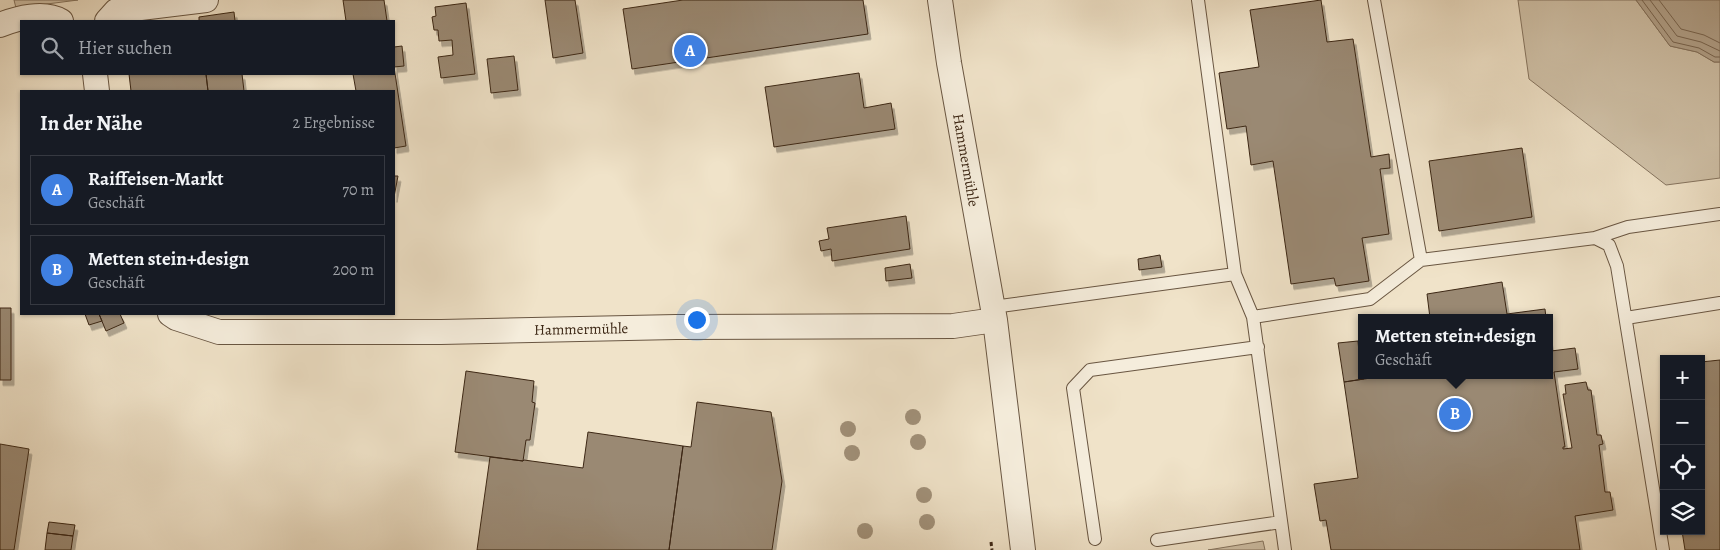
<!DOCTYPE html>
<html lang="de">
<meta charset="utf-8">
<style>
body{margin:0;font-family:Alegreya,serif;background:#242831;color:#f1f3f6}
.controls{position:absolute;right:15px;bottom:15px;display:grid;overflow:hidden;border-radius:0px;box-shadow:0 1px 4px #0004}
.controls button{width:45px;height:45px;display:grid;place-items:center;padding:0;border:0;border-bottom:1px solid #363941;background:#171b24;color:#f1f3f6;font:25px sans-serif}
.you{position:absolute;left:696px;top:319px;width:18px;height:18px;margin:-12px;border:4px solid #fff;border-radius:50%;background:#1a73e8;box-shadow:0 0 0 8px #1a73e833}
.badge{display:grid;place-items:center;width:32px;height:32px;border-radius:50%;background:#7c3aed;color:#fff;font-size:16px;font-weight:700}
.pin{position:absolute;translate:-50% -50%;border:2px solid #fff;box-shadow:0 1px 5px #0006}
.popup{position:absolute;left:1358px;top:314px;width:195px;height:65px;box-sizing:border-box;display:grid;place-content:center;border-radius:0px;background:#171b24;filter:drop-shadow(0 1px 4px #0005);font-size:16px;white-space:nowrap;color:#9ea1a6}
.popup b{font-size:19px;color:#f1f3f6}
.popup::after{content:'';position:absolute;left:50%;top:100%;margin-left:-10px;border:10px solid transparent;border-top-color:#171b24}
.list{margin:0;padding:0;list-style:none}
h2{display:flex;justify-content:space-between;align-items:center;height:65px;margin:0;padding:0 20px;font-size:21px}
h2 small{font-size:16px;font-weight:400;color:#9ea1a6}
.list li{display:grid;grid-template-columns:32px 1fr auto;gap:15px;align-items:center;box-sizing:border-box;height:70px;margin:0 10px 10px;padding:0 10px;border:1px solid #363941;border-radius:0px}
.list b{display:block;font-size:19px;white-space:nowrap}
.list p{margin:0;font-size:16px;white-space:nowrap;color:#9ea1a6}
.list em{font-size:16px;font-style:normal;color:#9ea1a6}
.icon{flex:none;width:28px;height:28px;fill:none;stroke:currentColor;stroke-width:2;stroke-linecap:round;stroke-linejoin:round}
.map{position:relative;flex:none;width:1720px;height:550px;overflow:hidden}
.search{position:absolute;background:#171b24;box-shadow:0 1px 4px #0004;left:20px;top:20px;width:375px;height:55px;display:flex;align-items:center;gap:12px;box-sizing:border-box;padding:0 18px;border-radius:0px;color:#9ea1a6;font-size:19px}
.panel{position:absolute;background:#171b24;box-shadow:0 1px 4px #0004;left:20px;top:90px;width:375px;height:225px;border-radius:0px}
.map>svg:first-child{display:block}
</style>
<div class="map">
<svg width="1720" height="550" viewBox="0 0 1720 550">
<defs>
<filter id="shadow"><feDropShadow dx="3" dy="5.5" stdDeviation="0" flood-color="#0004"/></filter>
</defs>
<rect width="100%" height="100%" fill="#f0e3c9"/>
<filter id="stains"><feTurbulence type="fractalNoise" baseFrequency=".004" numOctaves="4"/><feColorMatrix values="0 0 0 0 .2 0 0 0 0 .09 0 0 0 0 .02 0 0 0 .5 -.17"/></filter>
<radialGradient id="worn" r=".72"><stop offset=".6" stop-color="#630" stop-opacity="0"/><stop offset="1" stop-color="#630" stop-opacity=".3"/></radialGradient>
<path fill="#d1c3aa" stroke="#867560" d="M14 0H78L16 8Z
M1518 0H1636L1670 46 1697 52 1714 62H1720V178L1666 185 1529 79Z
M1263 541 1265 550H1208Z"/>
<path fill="#b3a38c" stroke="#83715c" d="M1636 0H1720V62H1714L1697 52 1670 46Z"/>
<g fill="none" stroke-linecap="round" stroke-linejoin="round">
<path stroke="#786550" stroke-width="1" d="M1642 0 1673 42 1699 48 1715 57H1720
M1650 0 1677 36 1701 42 1720 51
M1659 0 1681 29 1704 35 1720 43"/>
</g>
<path fill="#9a8973" stroke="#3c2715" filter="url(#shadow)" d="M343 0H384L387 21H346Z
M545 0H575L583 53 553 58Z
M683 0H863L868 34 632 69 623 9Z
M1321 0 1327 42 1353 39 1371 157 1389 154 1390 168 1380 169 1389 234 1362 238 1369 281 1336 286 1334 278 1291 284 1273 161 1251 165 1246 126 1227 129 1219 73 1259 67 1250 10Z
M466 3 475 74 441 78 438 57 453 55 452 40 439 41 438 30H434L432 17 436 16 435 7Z
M234 12 235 21H199V17Z
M402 46 404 66 394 67 406 146 394 148V91H356L353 74H394V47Z
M514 56 518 90 491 93 487 59Z
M859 73 864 108 891 103 895 129 774 147 765 87Z
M129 74H206L208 91H131Z
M206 74H242L244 91H208Z
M1522 148 1532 217 1439 231 1429 161Z
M394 176H398L394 197Z
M906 216 910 249 832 261 831 249 821 251 819 241 829 239 827 228Z
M1160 255 1162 267 1139 270 1138 259Z
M910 264 912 278 886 281 885 268Z
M1502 282 1507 314 1545 309 1546 318H1430L1427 294Z
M0 308H11V380H0Z
M85 314H99L102 321 89 325Z
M99 314H120L124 323 106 331Z
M1549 336 1551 351 1575 348 1578 369 1554 372 1565 447H1563V449L1572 448 1563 394H1566L1565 385 1586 382 1588 390H1591L1597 435H1601L1603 444 1599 445 1605 492H1610L1613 510 1575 516 1580 550H1331L1326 520 1320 521 1314 484 1358 478 1344 382 1391 375H1549Z
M1358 341 1361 375H1363L1364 379 1344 382 1338 343Z
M1720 360V550H1685L1682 531H1701V362Z
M466 371 534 381 532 402 535 403 530 440H526L523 461 455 452Z
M697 402 771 412 782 481 772 550H669L683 446 691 447Z
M588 432 683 446 669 550H477L490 457 523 461 524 460 583 468Z
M0 444 29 449 14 550H0Z
M49 522 75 525 73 536 47 533Z
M47 533 73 536 71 550H45Z"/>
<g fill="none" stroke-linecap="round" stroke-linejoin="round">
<g stroke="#695642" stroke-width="14">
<path id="lane" d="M1198 0 1235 274 1253 317 1285 550
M1374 0 1421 260
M1595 238 1628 227 1720 214
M993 307 1235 274
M1253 317 1370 299 1421 260 1595 238 1609 245 1617 266 1663 550
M1626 318 1720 303
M1095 539 1073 388 1090 370 1258 347
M1157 540 1281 522"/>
</g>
<g stroke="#695642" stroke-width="26">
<path id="street" d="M107 21 116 11 206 0
M0 25C17 18 44 11 61 21
M95 74 97 91
M170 314 176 318 219 332H441L676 327 953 326 995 320 949 63 940 0
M995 320 1023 550"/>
</g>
<path stroke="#3c2715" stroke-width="3" stroke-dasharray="4 2.5" stroke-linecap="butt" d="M991 542 992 550"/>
<use href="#lane" stroke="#f5eddc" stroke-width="12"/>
<use href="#street" stroke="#f5eddc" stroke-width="24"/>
</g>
<g fill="#a1917a">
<circle cx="913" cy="417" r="8"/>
<circle cx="848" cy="429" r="8"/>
<circle cx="918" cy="442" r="8"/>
<circle cx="852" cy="453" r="8"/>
<circle cx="924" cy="495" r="8"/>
<circle cx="927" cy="522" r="8"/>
<circle cx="865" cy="531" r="8"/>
</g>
<g text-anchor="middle" stroke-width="4" stroke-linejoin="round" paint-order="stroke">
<g font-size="15" fill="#3c2715" stroke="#f5eddc">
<text transform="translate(966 160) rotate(80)" y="5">Hammermühle</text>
<text transform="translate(581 329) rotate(-1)" y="5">Hammermühle</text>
</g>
</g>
<rect width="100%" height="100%" filter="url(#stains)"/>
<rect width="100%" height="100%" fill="url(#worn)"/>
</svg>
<div class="controls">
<button>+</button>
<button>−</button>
<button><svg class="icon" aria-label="locate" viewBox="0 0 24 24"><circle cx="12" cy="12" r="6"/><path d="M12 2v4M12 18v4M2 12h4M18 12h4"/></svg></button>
<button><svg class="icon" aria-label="layers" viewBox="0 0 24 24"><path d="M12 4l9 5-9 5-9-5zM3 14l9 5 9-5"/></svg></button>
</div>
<div class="you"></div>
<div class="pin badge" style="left:690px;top:51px;background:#3f7fe0">A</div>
<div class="pin badge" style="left:1455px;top:414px;background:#3f7fe0">B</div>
<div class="popup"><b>Metten stein+design</b>Geschäft</div>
<div class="search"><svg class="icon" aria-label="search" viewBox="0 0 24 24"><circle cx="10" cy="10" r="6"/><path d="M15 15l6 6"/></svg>Hier suchen</div>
<section class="panel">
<h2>In der Nähe<small>2 Ergebnisse</small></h2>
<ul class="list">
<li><span class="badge" style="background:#3f7fe0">A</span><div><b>Raiffeisen-Markt</b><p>Geschäft</p></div><em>70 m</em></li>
<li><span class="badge" style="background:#3f7fe0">B</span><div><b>Metten stein+design</b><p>Geschäft</p></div><em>200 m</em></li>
</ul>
</section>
</div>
